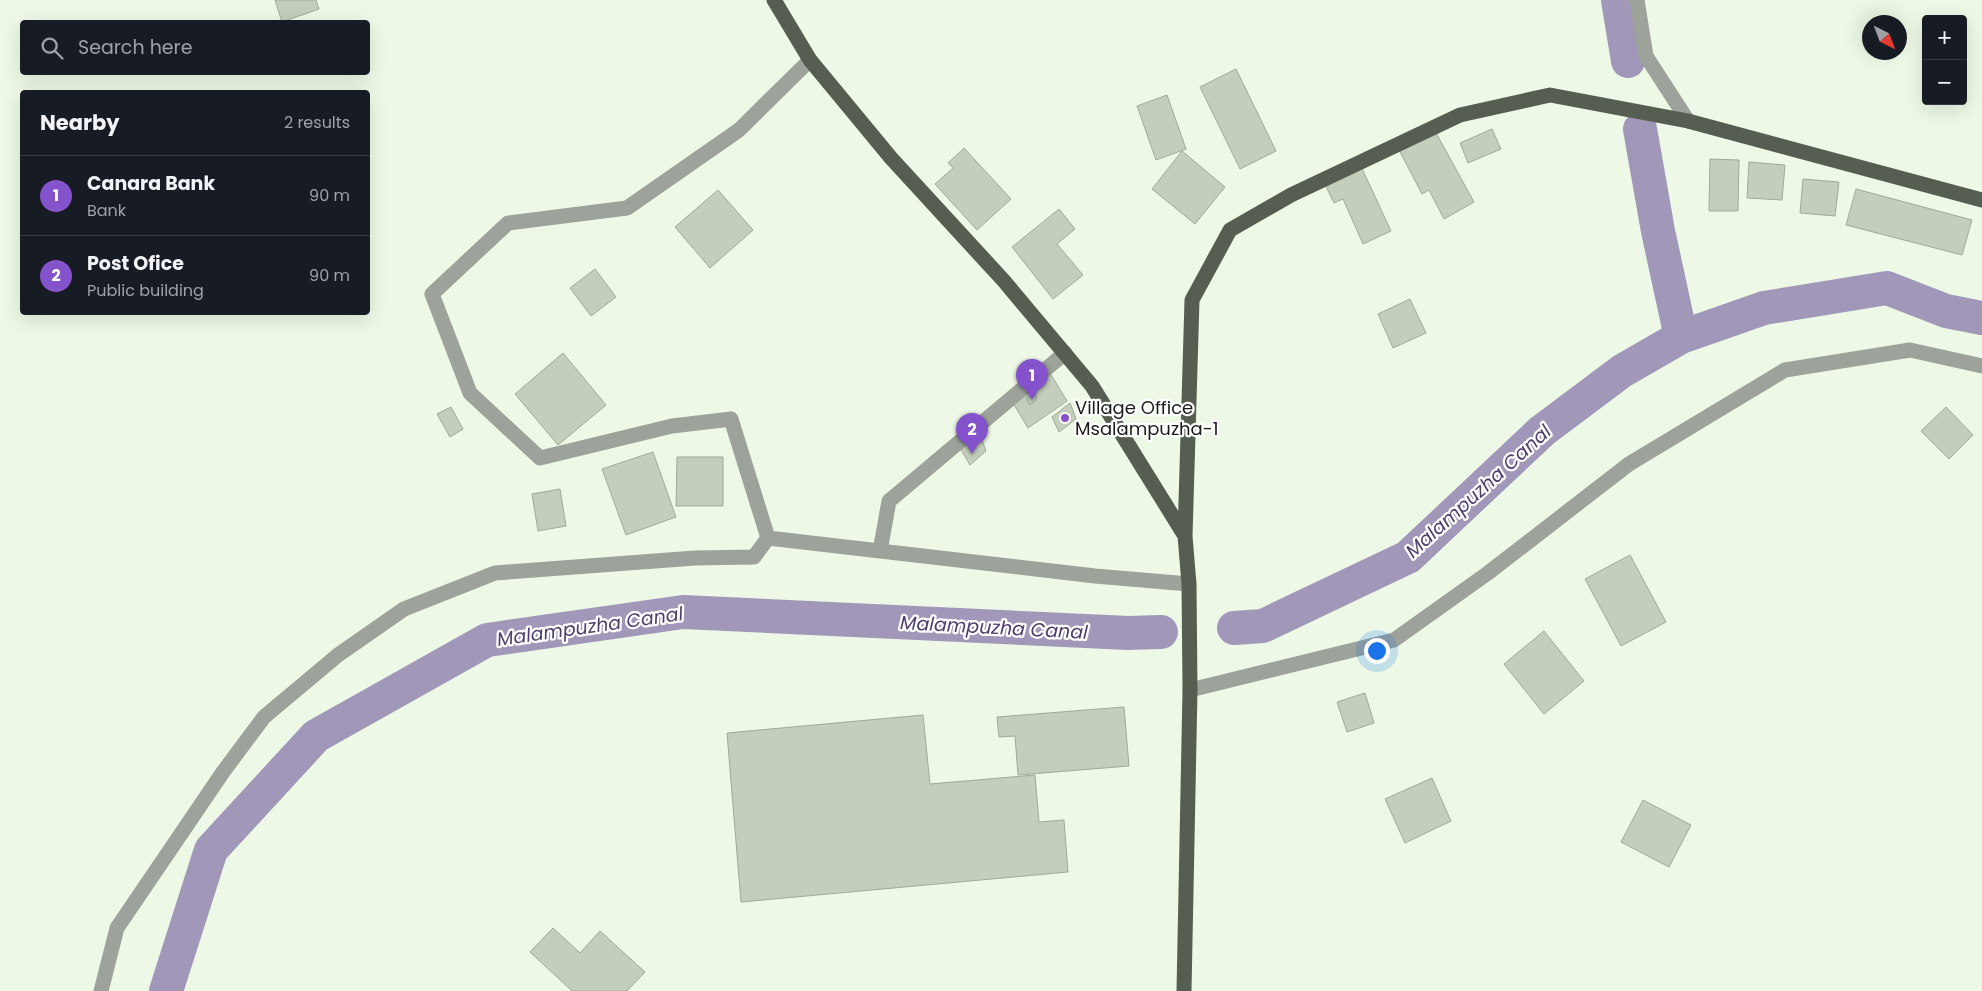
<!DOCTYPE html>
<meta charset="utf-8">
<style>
body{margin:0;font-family:Poppins,sans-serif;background:#242831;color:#f1f3f6}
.controls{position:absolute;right:15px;top:15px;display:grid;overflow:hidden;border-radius:5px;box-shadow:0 5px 20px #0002}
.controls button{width:45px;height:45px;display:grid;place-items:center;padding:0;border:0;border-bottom:1px solid #363941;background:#171b24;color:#f1f3f6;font:25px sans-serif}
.compass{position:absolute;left:1862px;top:15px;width:45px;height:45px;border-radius:50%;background:#171b24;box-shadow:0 5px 20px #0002;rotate:138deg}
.you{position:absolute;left:1376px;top:650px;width:18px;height:18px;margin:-12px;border:4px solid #fff;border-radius:50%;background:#1a73e8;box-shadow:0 0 0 8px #1a73e833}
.badge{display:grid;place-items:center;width:32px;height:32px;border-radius:50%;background:#8453cc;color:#fff;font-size:16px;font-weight:700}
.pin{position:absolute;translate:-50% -41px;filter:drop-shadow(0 1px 2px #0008)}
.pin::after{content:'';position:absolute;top:26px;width:18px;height:15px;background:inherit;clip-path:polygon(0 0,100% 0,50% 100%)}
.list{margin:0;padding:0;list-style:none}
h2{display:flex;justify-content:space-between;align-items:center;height:65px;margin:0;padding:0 20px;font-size:21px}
h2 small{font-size:16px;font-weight:400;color:#9ea1a6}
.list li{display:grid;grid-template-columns:32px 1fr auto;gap:15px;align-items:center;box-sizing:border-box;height:80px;padding:0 20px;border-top:1px solid #363941}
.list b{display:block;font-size:19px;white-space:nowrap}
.list p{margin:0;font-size:16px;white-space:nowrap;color:#9ea1a6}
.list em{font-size:16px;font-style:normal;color:#9ea1a6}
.icon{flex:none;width:28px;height:28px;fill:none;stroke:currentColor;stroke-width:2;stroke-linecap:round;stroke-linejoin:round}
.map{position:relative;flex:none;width:1982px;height:991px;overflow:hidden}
.search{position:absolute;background:#171b24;box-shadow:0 5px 20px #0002;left:20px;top:20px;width:350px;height:55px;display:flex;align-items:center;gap:12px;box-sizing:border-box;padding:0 18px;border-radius:5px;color:#9ea1a6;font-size:19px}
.panel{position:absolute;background:#171b24;box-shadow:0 5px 20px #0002;left:20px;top:90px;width:350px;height:225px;border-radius:5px}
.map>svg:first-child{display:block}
</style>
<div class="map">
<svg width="1982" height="991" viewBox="0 0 1982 991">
<rect width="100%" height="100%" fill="#edf9e6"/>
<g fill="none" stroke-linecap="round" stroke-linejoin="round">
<path stroke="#a197b8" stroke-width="34" d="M1618 0 1628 61
M1640 129 1658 231 1681 337
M1234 628 1263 626 1408 557 1542 431 1622 371 1681 337 1764 308 1887 288 1946 311 1982 318
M166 991 211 850 316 736 487 640 683 612 1128 633 1161 632"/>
</g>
<path fill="#c3cebc" stroke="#9faa98" d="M275 0H316L319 9 282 22Z
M1236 69 1276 151 1240 169 1200 87Z
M1167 95 1186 149 1156 160 1137 106Z
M1434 129 1474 202 1444 219 1429 190 1422 194 1398 148Z
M1492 129 1501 149 1468 163 1460 143Z
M964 148 1011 199 977 230 935 184 953 168 948 163Z
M1182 151 1225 187 1195 224 1152 189Z
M1710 159 1739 160 1738 211H1709Z
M1359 162 1391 231 1363 244 1343 199 1334 203 1323 180Z
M1749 162 1785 165 1782 200 1747 198Z
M1803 179 1839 182 1835 216 1800 213Z
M1856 189 1972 220 1962 255 1846 225Z
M718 190 753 230 710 268 675 227Z
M1059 209 1075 229 1057 244 1083 275 1053 299 1012 247Z
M595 269 616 297 591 316 570 288Z
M1410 299 1426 333 1393 348 1378 314Z
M563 353 606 405 558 445 515 394Z
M1047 368 1067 401 1028 428 1007 393Z
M1034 392 1037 399 1030 405 1026 399Z
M1070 403 1076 419 1059 432 1052 417Z
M451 407 463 429 450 437 437 414Z
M1946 407 1973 435 1949 459 1921 431Z
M980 434 986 451 970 465 957 443Z
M653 452 676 517 626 535 602 469Z
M677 457H723V506H676Z
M560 489 566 526 538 531 532 494Z
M1630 555 1666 622 1621 646 1585 579Z
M1544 631 1584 681 1544 714 1504 664Z
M1365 693 1374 723 1347 732 1337 702Z
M1124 707 1129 766 1018 775 1015 736 999 737 997 717Z
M923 715 930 784 1035 775 1039 822 1064 820 1068 872 741 902 727 733Z
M1432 778 1451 821 1405 843 1385 799Z
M1643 800 1691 825 1669 867 1621 842Z
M553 928 580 953 600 931 645 972 627 991H572L530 952Z"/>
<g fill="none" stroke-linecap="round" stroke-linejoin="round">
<path stroke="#9da29a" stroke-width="15" d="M1637 0 1646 56 1688 121
M810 60 739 130 627 208 508 223 432 294 470 393 540 458 672 426 731 419 768 538 1095 576 1189 584
M880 551 889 501 1065 353
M1190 690 1394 640 1488 573 1629 464 1785 370 1910 350 1982 366
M101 991 117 928 223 772 264 717 338 655 404 609 495 573 695 558 754 557 768 538"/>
<path stroke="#565e51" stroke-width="15" d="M774 0 810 60 891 158 1004 281 1092 386 1185 536
M1184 991 1190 690 1189 584 1185 536 1192 300 1230 230 1291 195 1460 115 1550 95 1688 121 1982 200"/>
</g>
<circle fill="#8453cc" stroke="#fff" stroke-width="2" cx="1065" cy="418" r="5"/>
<g text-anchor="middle" stroke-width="4.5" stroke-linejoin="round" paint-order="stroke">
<g font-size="18" fill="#191d17" stroke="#fff" text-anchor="start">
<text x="1075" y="414">Village Office<tspan x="1075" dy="21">Msalampuzha-1</tspan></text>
</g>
<g font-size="19" font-style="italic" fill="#503f6e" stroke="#fff">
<text transform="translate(1478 491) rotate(-42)" y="7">Malampuzha Canal</text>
<text transform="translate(590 626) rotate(-8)" y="7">Malampuzha Canal</text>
<text transform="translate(994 627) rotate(3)" y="7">Malampuzha Canal</text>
</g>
</g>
</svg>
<div class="controls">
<button>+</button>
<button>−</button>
</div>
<svg class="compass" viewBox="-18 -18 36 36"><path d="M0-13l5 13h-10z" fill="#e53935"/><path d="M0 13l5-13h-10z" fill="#9ea1a6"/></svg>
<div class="you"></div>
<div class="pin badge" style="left:1032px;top:400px">1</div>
<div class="pin badge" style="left:972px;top:454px">2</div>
<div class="search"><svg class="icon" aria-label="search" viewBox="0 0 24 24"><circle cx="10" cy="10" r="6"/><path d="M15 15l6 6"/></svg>Search here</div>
<section class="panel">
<h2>Nearby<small>2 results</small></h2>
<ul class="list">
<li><span class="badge">1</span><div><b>Canara Bank</b><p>Bank</p></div><em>90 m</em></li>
<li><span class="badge">2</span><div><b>Post Ofice</b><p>Public building</p></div><em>90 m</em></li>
</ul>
</section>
</div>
